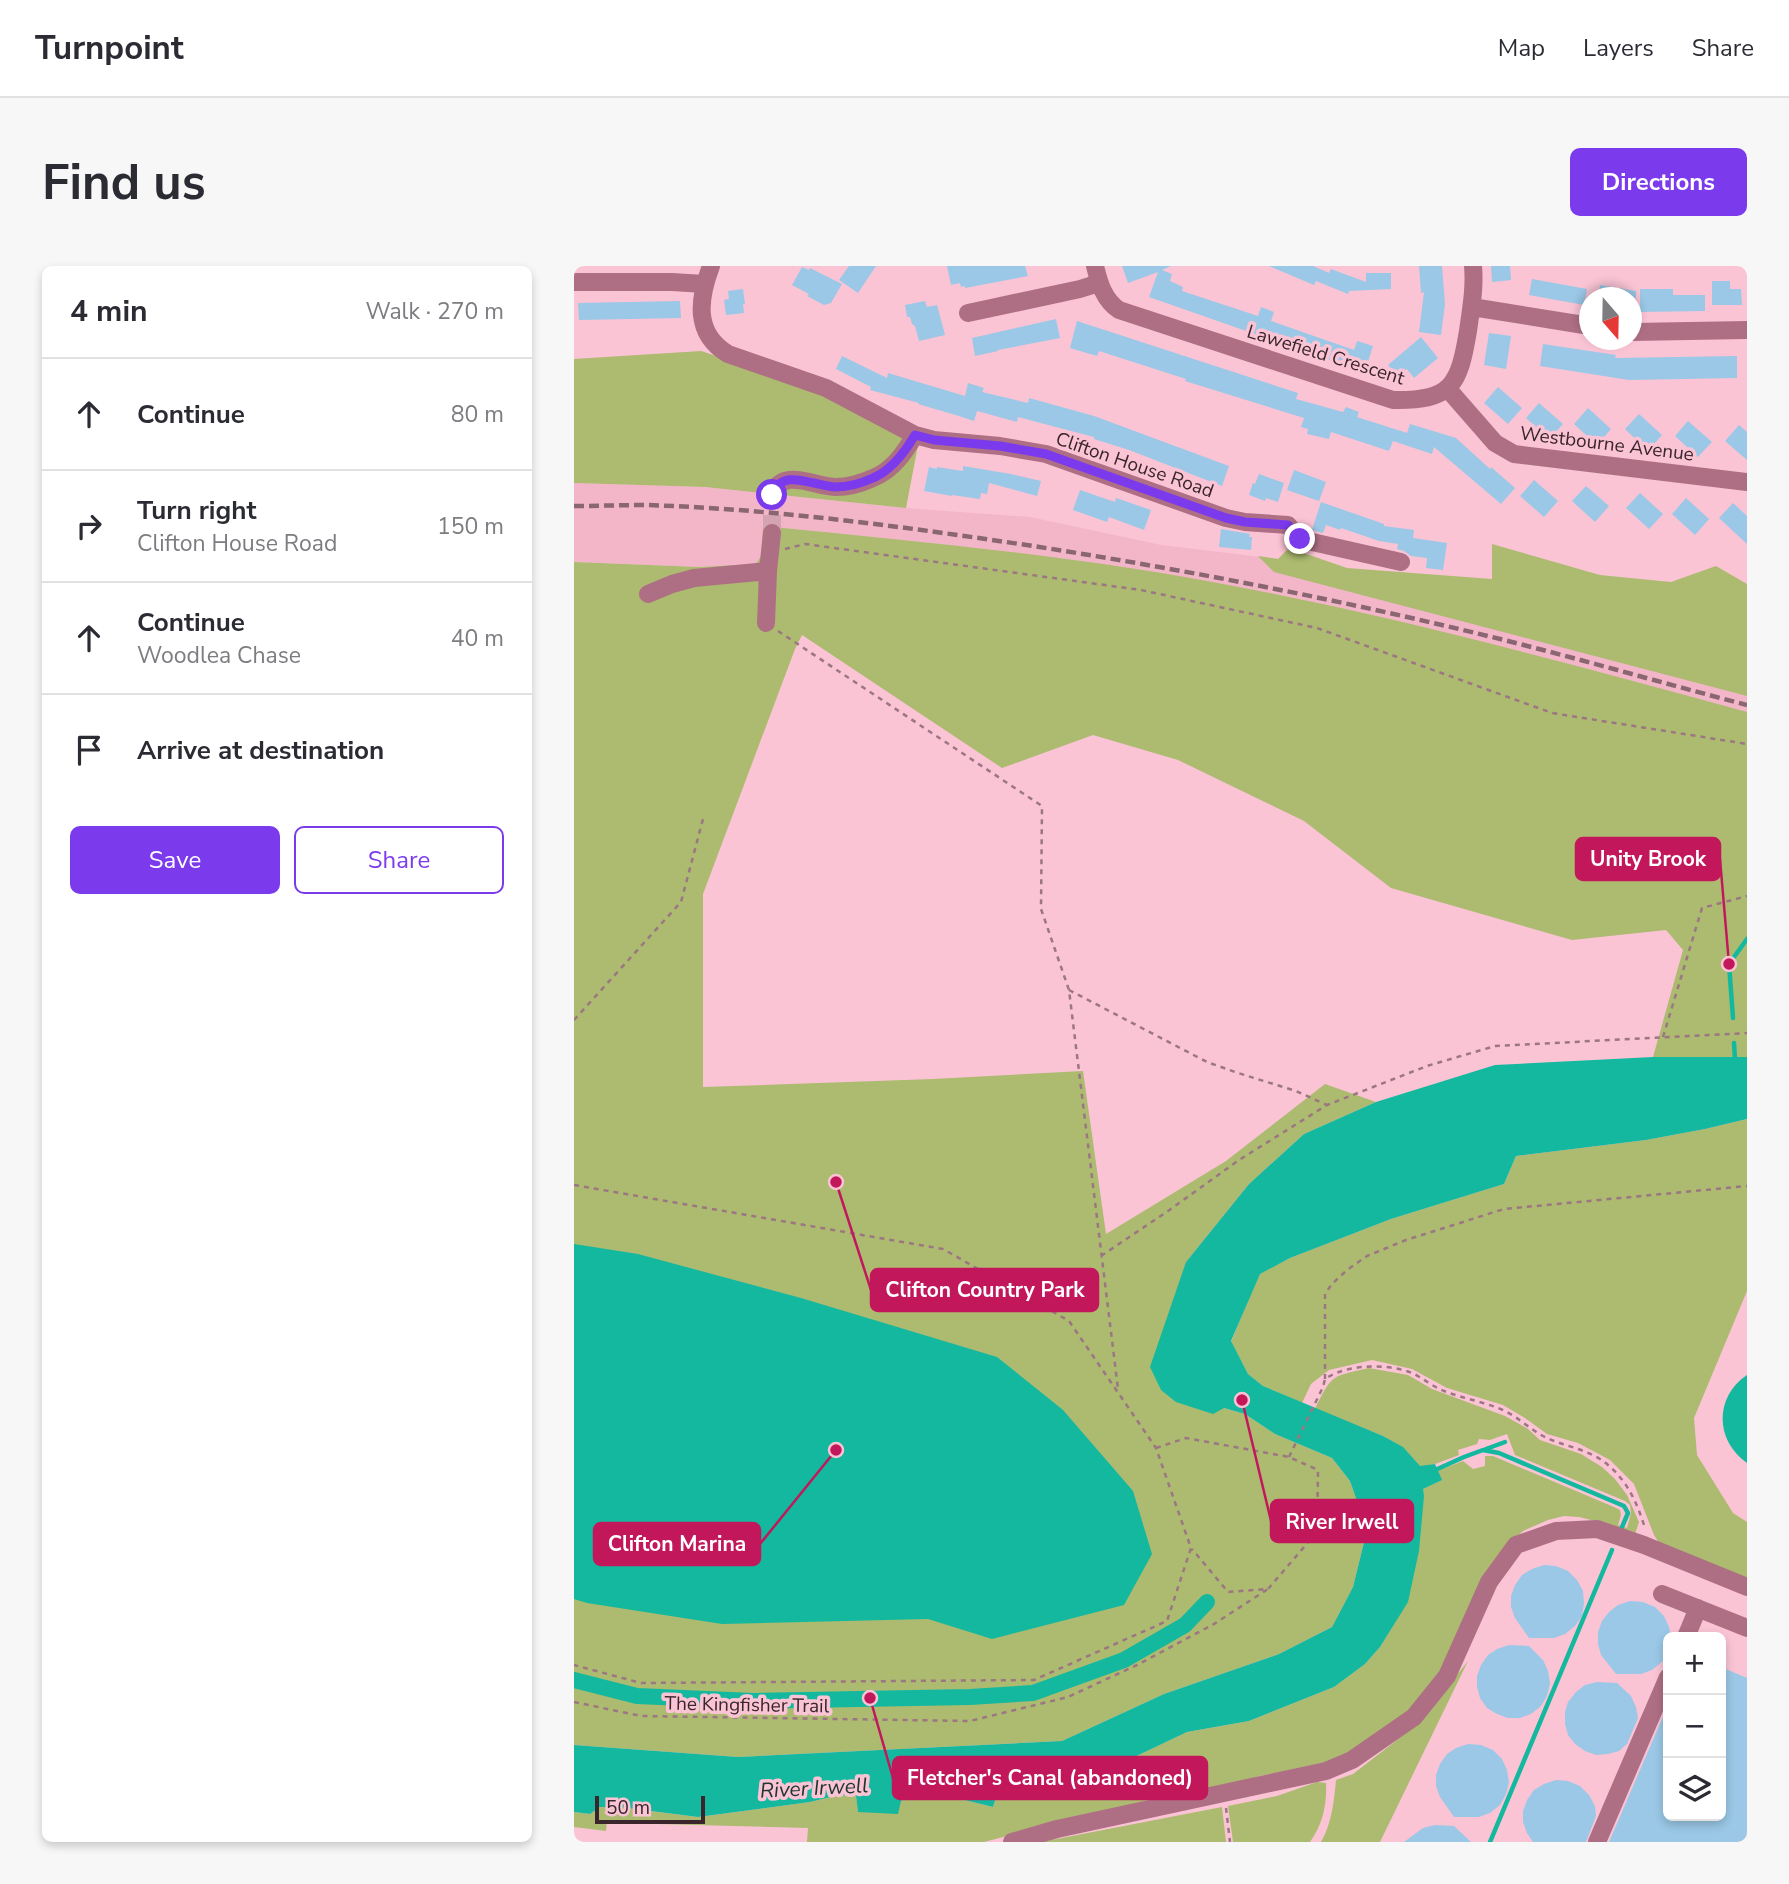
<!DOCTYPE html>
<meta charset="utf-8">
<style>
body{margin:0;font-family:"Nunito Sans",sans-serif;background:#f7f7f7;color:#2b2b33}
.controls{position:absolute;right:21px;bottom:21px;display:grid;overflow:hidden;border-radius:10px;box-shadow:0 4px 10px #0003}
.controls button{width:63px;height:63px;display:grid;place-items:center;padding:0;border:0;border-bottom:2px solid #e1e1e2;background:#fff;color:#2b2b33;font:35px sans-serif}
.compass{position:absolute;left:1005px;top:21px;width:63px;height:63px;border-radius:50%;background:#fff;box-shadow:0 4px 10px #0003;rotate:160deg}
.scale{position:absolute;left:21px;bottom:18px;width:110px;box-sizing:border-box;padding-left:7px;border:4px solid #3a252c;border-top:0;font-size:19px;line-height:24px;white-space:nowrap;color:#3a252c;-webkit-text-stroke:5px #fac4d5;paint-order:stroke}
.stop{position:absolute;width:21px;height:21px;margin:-16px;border:5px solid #7c3aed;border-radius:50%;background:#fff}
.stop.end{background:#7c3aed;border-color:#fff;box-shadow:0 2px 7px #0008}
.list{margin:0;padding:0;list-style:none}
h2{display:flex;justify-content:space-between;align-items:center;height:91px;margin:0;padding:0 28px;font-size:30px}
h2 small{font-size:23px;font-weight:400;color:#7c7c81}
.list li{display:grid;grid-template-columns:46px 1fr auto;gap:21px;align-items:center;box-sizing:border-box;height:112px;padding:0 28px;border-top:2px solid #e1e1e2}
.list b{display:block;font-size:26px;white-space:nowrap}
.list p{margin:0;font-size:23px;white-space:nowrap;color:#7c7c81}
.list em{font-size:23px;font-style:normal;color:#7c7c81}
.actions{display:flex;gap:14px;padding:21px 28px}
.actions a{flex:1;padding:16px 0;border:2px solid #7c3aed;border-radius:10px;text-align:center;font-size:24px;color:#7c3aed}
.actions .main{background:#7c3aed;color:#fff}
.icon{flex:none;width:38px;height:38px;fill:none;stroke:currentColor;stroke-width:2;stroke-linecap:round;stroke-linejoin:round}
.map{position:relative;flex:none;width:1173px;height:1576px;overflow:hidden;border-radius:10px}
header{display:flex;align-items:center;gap:42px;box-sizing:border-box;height:98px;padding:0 35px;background:#fff;border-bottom:2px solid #e1e1e2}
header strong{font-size:33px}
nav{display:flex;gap:38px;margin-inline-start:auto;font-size:24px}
.intro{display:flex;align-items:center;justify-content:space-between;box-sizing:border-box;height:168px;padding:0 42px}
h1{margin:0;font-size:49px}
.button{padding:18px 32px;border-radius:10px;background:#7c3aed;color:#fff;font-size:24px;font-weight:700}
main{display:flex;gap:42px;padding:0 42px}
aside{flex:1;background:#fff;border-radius:10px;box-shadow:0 4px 10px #0003}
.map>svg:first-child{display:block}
</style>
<header>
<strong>Turnpoint</strong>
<nav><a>Map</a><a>Layers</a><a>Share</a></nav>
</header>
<div class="intro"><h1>Find us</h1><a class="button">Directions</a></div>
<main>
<aside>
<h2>4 min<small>Walk · 270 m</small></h2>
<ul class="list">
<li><svg class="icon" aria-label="ahead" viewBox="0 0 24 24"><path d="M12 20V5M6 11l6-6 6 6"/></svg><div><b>Continue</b></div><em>80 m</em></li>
<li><svg class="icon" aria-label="right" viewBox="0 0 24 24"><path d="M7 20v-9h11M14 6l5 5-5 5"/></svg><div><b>Turn right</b><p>Clifton House Road</p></div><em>150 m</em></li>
<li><svg class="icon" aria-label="ahead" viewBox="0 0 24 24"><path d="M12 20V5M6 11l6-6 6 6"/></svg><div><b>Continue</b><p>Woodlea Chase</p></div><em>40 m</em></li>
<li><svg class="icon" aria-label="arrive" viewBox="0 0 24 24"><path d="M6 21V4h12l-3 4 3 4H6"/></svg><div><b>Arrive at destination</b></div></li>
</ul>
<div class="actions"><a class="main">Save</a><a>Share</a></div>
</aside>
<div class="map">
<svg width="1173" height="1576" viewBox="0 0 1173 1576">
<rect width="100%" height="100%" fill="#fac4d5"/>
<path fill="#f3b6c9" d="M0 217 131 221 332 242 456 251 587 279 704 293 1173 407V471L630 315 511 296 418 284 189 260 187 290 182 298 125 301 0 296Z"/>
<path fill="#acbb70" d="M127 85 257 128 345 174 332 242 131 221 0 217V93Z
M189 260C348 276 508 290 665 321 837 354 1005 400 1173 446V791H1079L1109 684 1092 664 998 674 817 622 730 555 604 494 519 469 428 502 228 369 221 383 129 628V821L359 813 509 805 532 968 652 895 751 818 802 836 730 868 675 918 612 996 650 1142 671 1148 701 1168 758 1192 776 1215 793 1264 779 1321 758 1361 705 1388 590 1428 488 1475 164 1491 0 1479V296L125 301 182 298 187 290Z
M918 278 1026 309 1097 316 1142 300 1173 318V430L700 306 684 290 704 293 715 282 773 302 918 313Z
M1173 853V1025L1120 1152 1123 1189 1159 1247 1173 1256V1313L1085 1277 1080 1269 1060 1218 1036 1194 1004 1177 973 1168 951 1152 929 1139 873 1122 838 1103 798 1094 755 1104 737 1118 728 1137 689 1120 674 1108 657 1076 685 1008 716 992 817 953 930 918 942 890 1072 874 1131 863Z
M795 1102 834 1109 858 1123 931 1150 954 1163 966 1174 1007 1188 1028 1201 1041 1213 1053 1229 1065 1256 1061 1268 1041 1260 1005 1251 990 1250 974 1254 949 1265 931 1280 917 1299 869 1402 844 1438 818 1461 762 1494 686 1510 636 1525 579 1533 410 1576H233L234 1562 83 1558 33 1554 32 1565 0 1561V1546L16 1548 26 1541H45L124 1551 236 1536 265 1529 282 1530 284 1545 327 1535 335 1528H366L419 1541 422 1531 431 1526 454 1531 482 1520 510 1515 613 1466 675 1455 760 1421 791 1398 806 1381 818 1361 849 1223 867 1214 863 1205 889 1195 899 1203 911 1200V1190H919L1040 1241 1046 1244 1047 1249 1044 1259 1053 1262 1057 1247 1056 1239 1051 1235 941 1189 933 1168 916 1174 905 1173 903 1178 884 1184 885 1189 861 1198 846 1201 828 1181 809 1170 741 1143C759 1107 757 1111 795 1102Z
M894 1395 806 1576H747C758 1557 760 1535 762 1514L779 1508 845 1457Z
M743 1516 752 1517C753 1538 749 1558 736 1576H659L654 1540 703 1530Z
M648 1541 652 1576H467Z"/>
<path fill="#13b89f" d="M1079 791H1173V853L1131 863 1072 874 942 890 930 918 817 953 716 992 686 1008 657 1075 674 1108 689 1120 809 1170 829 1181 846 1200 861 1198 868 1214 849 1223 850 1230 845 1285 834 1336 806 1381 791 1398 760 1421 675 1455 613 1466 510 1515 482 1520 454 1531 431 1526 422 1531 419 1541 366 1528H336L327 1535 324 1548 284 1546 282 1530 265 1529 236 1536 124 1551 45 1541H26L16 1548 0 1546V1479L164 1491 488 1475 590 1428 705 1388 758 1361 779 1321 793 1264 776 1215 758 1192 701 1168 671 1148 650 1142 639 1148 602 1136 587 1124 576 1101 612 996 675 918 730 868 802 836 921 799Z
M0 978 64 988 227 1032 423 1091 489 1144 559 1225 578 1288 550 1339 418 1373 354 1353 148 1358 13 1337 0 1333Z
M1173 1109V1197C1141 1175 1140 1131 1173 1109Z"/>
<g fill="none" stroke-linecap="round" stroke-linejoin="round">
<path stroke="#13b89f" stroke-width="4.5" d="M1159 752 1155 698 1173 673
M1160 777 1161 794
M912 1183 931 1176
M859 1205 890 1191 909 1184 925 1187 1050 1240 1054 1247 1048 1261
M916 1576 1038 1284"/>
<path stroke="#13b89f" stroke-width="16" d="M0 1414 63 1430 180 1435 396 1431 459 1427 550 1394 611 1359 633 1336"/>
</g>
<path fill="#9ac8e6" d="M275 0H302L284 27 265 14Z
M373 0H451L454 10 391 22V20L387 21 386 17 377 19Z
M548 0H597L588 4 598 8 596 15 609 21 608 25 684 50 687 41 700 46 697 55 780 84 783 75 799 80 793 99 768 94 767 98 575 31 584 6 554 17Z
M695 0H739L755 7 757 3 792 16V7H817V23L775 25 774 28 742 15 740 19Z
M845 0H868L871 38 867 69 845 66 850 26 847 27Z
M917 0H936L937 14 918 16Z
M228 1 235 4 236 2 268 18 257 37 250 39 233 30 235 28 218 19Z
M958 13 1013 23 1010 39 955 29Z
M1138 15H1156V23H1167L1168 39H1138Z
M1026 19 1062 25V32H1024Z
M169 23 171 38H169L170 47 152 49 150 34 155 33 154 25Z
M1066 23H1099V29H1131V45L1066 46Z
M106 35 107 52 5 54 4 37Z
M351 35 353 41 363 39 371 69 345 75 341 60 338 58 336 51H333L331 39Z
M482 53 486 72 424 84V85L401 90 398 72Z
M503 55 724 127 722 133 769 146 772 141 785 146 783 151 833 167 836 158 882 172 916 203 917 201 941 222 927 238 860 181 858 188 819 175 815 185 757 166 755 173 733 168 734 163 727 161 730 152 611 115 612 113 525 85 523 90 496 82Z
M915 67 937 70 932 103 910 99Z
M847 71 864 92 840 112 833 103 824 111 814 99Z
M969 78 1042 89 1041 92 1163 90V112L1055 114 966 100Z
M268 90 313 112 314 107 391 130 394 117 410 122 408 126 454 137 455 132 520 150 655 200 648 220 555 184 520 173V171L478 160 444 151 443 156 403 145 400 155 385 150 344 138 345 137 296 124 297 121 262 103Z
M924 121 948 142 934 158 910 137Z
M965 137 989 158 975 173 952 152Z
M1014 142 1037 163 1023 179 1000 158Z
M1065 148 1088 169 1074 185 1051 163Z
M1114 155 1138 176 1124 191 1101 170Z
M1165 159 1173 166V194L1151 175Z
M389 200 437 208 467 215 463 230 415 217 413 228 407 227 406 233 378 229V230L350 225 355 201 363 203V201L389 205Z
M720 204 752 216 745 235 713 224Z
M685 208 710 217 704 236 692 232 691 235 675 229 679 217 681 218Z
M960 214 984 235 970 251 946 230Z
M1012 220 1035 240 1021 256 998 235Z
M506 224 541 236 542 232 577 244 570 264 535 251 533 256 499 244Z
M1066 227 1089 248 1075 263 1052 242Z
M1112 232 1135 253 1121 269 1098 248Z
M747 236 810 258V260L840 264 839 272 873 277 869 304 852 302 853 292 837 290 830 285 823 283 824 278 805 275 767 262 766 264 752 259 749 267 738 264Z
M1159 237 1173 250V278L1145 252Z
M647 263 676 268 675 271H678L677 284 645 281Z
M970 1299 982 1300 994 1305 1003 1314 1009 1325 1010 1337 1008 1350 1001 1360 991 1368 980 1372H955L941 1352 937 1341V1330L941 1319 948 1309 958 1303Z
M1056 1335 1069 1336 1081 1341 1090 1350 1095 1361 1097 1371H1094V1391L1078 1404 1067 1408H1042L1027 1389 1024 1378V1366L1028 1355 1035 1346 1044 1339Z
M935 1379 955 1380 969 1394 974 1405 976 1417 973 1430 967 1440 957 1448 946 1452H934L923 1448 913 1442 906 1432 903 1421V1410L907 1399 914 1389 923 1383Z
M1147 1401 1173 1412V1576H1035L1094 1439V1550H1147Z
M1023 1416 1043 1417 1057 1430 1062 1441 1064 1452 1053 1478 1045 1485 1034 1488 1022 1489 1011 1485 1001 1478 994 1469 991 1458V1446L994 1436 1002 1426 1011 1419Z
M894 1478 907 1479 919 1484 928 1493 933 1504 935 1516 932 1528 926 1539 916 1547 905 1551H880L866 1531 862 1520V1509L866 1498 873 1488 882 1482Z
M982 1514 994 1515 1006 1520 1015 1529 1021 1540 1022 1550 1012 1576H959L953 1567 949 1556V1545L953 1534 960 1524 970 1518Z
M861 1559 880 1560 897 1576H830L849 1562Z"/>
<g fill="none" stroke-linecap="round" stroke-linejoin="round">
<path stroke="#d4a4b3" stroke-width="18" stroke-dasharray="18 9" stroke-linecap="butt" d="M198 267V229"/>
<path stroke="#9c7682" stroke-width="2.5" stroke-dasharray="5 5" stroke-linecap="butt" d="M211 283 231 278 567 324 743 362 978 447 1173 478
M204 365 468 540 467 643 495 724 544 1123
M495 724 633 796 664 807 722 825 753 839
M0 754 107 636 129 553
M1089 771 1128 642 1173 630
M0 919 369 983 495 1055 582 1182 617 1282 593 1355 460 1414 67 1417 0 1399
M527 990 594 945 665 894 753 839 853 800 921 780 1173 767
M751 1113V1028L758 1018 773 1004 793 990 832 974 930 943 1173 920
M582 1182 612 1172 715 1191 744 1204 743 1266 694 1323 654 1326 618 1283
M715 1191 749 1121 751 1113C773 1098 813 1097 838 1107 849 1112 859 1121 870 1125 890 1133 912 1136 931 1145 945 1152 957 1164 971 1171 991 1181 1016 1183 1034 1199 1054 1216 1063 1237 1071 1262
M0 1436 67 1450 396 1455 494 1431 563 1399 640 1358 694 1323
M652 1542 656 1576"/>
<path stroke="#ae6f84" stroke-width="18" d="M137 0C125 32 119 67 154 88L252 122 341 169 360 174 426 180 472 188 652 252 671 256 714 259 725 273 827 296
M521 0C525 17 530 34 545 44L819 134C878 135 885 119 894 65 897 43 901 22 899 0
M0 16H98L130 18
M898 41 1016 60
M394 47 506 23 525 17
M1058 66 1173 64
M873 122 921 177 940 188 1173 216
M198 229C208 200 241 221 262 221 274 221 288 217 299 212 319 204 331 186 341 169
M74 328 98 318 120 312 194 305
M192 357 194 305 198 267
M1088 1328 1173 1362
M1112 1371 1124 1342
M438 1576 483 1563 752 1505 778 1494 840 1451 873 1410 915 1316 942 1279 982 1265 1023 1263 1070 1279 1173 1321
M1023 1576 1094 1411"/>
<path stroke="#896671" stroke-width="4.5" stroke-dasharray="10 5" stroke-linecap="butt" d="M0 240C24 240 48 239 72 239 202 243 331 261 459 280 613 304 767 334 918 371 1003 392 1088 417 1173 439"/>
</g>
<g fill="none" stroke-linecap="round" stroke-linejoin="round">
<path stroke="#7c3aed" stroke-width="9" d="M198 229C208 200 241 221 262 221 275 221 288 217 299 212 318 204 331 186 341 169L360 174 426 180 472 188 652 252 671 256 714 259 726 273"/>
</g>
<g text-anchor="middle" stroke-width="7" stroke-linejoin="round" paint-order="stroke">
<g font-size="19" fill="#3a252c" stroke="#fac4d5">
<text transform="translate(752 88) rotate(17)" y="7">Lawefield Crescent</text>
<text transform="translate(1033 177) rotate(7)" y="7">Westbourne Avenue</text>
<text transform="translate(561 198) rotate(19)" y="7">Clifton House Road</text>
<text transform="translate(173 1438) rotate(1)" y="7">The Kingfisher Trail</text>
</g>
<g font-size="21" font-style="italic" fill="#1d342f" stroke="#fac4d5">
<text transform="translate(240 1522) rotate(-3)" y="7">River Irwell</text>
</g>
</g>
<path fill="none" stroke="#c2185b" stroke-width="2.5" d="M1155 698L1146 593M262 916L297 1024M668 1134L697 1255M262 1184L186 1278M296 1432L319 1512"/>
<g fill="#c2185b" stroke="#fac4d5" stroke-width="2.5">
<circle cx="1155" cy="698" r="7"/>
<circle cx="262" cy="916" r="7"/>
<circle cx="668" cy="1134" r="7"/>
<circle cx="262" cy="1184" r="7"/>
<circle cx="296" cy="1432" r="7"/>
</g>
<g fill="#c2185b" stroke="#c2185b" stroke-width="2.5">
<rect x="1002" y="572" width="144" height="42" rx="7"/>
<rect x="297" y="1003" width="227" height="42" rx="7"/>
<rect x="697" y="1234" width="142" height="42" rx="7"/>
<rect x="20" y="1257" width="166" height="42" rx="7"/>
<rect x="319" y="1491" width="314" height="42" rx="7"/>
</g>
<g font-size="21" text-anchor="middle" font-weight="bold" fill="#fff">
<text x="1074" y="600">Unity Brook</text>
<text x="411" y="1031">Clifton Country Park</text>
<text x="768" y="1263">River Irwell</text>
<text x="103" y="1285">Clifton Marina</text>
<text x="476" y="1519">Fletcher's Canal (abandoned)</text>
</g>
</svg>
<div class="controls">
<button>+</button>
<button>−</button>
<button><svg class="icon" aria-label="layers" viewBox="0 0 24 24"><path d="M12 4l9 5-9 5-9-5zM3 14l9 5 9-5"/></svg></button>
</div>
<svg class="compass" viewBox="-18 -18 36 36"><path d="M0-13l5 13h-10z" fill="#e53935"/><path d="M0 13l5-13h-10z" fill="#7c7c81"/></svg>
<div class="scale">50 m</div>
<div class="stop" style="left:198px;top:229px"></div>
<div class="stop end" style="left:726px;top:273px"></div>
</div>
</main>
